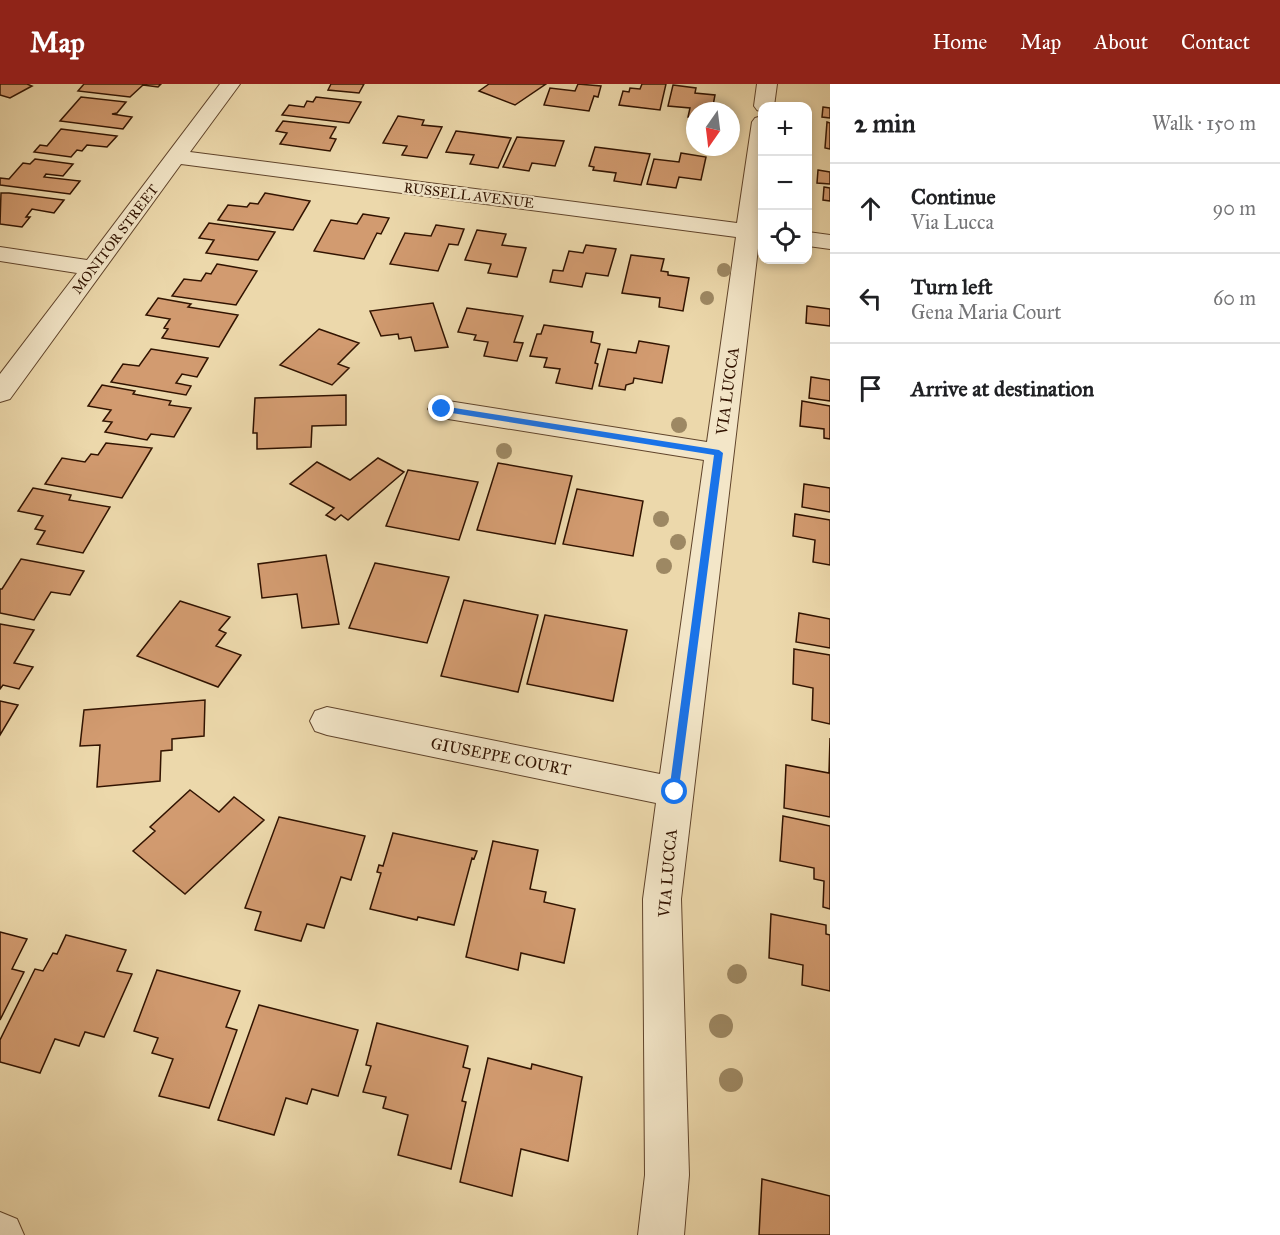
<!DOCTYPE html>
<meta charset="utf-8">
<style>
body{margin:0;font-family:"IM FELL Great Primer",serif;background:#f2f2f2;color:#202124}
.controls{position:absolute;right:18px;top:18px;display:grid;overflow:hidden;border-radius:12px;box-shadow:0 3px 9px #0003}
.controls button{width:54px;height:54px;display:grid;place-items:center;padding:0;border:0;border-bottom:2px solid #e0e0e0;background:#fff;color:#202124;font:30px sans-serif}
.compass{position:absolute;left:686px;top:18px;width:54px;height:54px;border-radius:50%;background:#fff;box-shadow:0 3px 9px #0003;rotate:194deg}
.stop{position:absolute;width:18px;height:18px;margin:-14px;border:4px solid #1a73e8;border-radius:50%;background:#fff}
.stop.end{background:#1a73e8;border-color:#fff;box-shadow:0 2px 6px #0008}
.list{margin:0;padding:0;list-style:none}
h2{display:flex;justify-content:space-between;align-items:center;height:78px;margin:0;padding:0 24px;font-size:26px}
h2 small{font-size:20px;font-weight:400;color:#757577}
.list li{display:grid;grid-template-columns:39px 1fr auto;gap:18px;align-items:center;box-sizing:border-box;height:90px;padding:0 24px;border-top:2px solid #e0e0e0}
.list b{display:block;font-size:22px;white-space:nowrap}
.list p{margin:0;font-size:20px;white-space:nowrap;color:#757577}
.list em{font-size:20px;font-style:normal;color:#757577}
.icon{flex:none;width:33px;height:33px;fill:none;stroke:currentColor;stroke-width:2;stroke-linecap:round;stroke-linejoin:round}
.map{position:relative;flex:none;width:830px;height:1151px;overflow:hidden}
header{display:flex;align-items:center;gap:36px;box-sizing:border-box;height:84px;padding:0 30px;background:#8f2418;color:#fff}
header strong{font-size:28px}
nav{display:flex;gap:33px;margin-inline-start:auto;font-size:21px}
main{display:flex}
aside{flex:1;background:#fff}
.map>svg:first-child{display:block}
</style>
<header>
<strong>Map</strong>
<nav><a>Home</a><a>Map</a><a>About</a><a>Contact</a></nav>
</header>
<main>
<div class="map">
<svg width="830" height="1151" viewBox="0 0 830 1151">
<rect width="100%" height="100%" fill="#ecd8ab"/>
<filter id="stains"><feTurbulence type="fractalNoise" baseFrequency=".00333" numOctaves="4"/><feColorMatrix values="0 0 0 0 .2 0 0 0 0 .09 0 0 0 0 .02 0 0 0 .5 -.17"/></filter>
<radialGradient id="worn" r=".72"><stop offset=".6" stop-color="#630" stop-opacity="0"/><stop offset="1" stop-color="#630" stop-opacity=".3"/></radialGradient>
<path fill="#d29b70" stroke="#311300" stroke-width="1.5" d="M0 0H27L32 2 10 14 0 11Z
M84 0H161L158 3 143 1 130 13 78 7Z
M331 0H364L359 9 328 6Z
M489 0H546L515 21 479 7Z
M578 0 601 2 598 13 594 12 589 27 544 21 550 4 575 7Z
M642 0H666L660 26 619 21 623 7 629 8 630 4 640 5Z
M673 1 696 4 695 9 715 11 712 27H695V34L688 33 690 24 668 22Z
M81 13 126 18 117 29 112 30 132 33 123 45 60 37Z
M316 13 361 18 349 39 282 31 289 21 304 23 307 17 313 18Z
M823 23 830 24V34L822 33Z
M398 32 424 36 422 41 442 43 427 74 402 71 407 62 383 59Z
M283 37 336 43 330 54 336 55 330 67 280 60 287 49 276 47Z
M827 38 830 39V65L825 64Z
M61 45 117 52 107 63 87 61 82 67 77 66 71 73 34 68 40 61 47 62Z
M456 47 511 54 498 84 470 80 474 71 446 68Z
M517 53 564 57 555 82 532 79 529 87 503 83Z
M595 63 650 70 641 101 614 97 616 89 593 86 594 83 589 82Z
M681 69 706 73 701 96 679 93 676 104 647 100 654 75 679 78Z
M35 75 73 80 63 92 46 90 44 93 80 97 70 110 0 101V94L9 95 23 79 30 80Z
M818 86 830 88V100L817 99Z
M824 103 830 104V117L823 116Z
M1 109H9L64 116 54 129 32 125 26 133H30L22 143 0 140Z
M265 109 310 117 293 146 218 136 228 121 247 123 250 119 258 120Z
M363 130 389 134 381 150 377 149 364 175 314 167 331 136 357 140Z
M209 139 275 148 258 176 206 169 214 156 199 154Z
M436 141 464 145 458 161 449 160 438 187 390 180 405 149 431 152Z
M477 146 506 150 502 161 526 164 517 193 488 189 491 180 465 176Z
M586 161 616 165 608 192 586 189 582 203 550 198 553 186 563 187 569 167 583 169Z
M631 171 664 175 661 187 668 188V191L689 194 683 227 659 223 660 214 622 209Z
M217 180 257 187 236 221 172 212 184 195 201 197 206 189 211 190Z
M158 214 191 220 188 223 238 231 219 263 162 254 168 245 164 244 170 235 146 231Z
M433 219 448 263 415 267 411 253 399 255 398 250 381 252 370 227Z
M807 222 830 225V242L806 239Z
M467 224 523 232 514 258 523 259 517 277 484 272 488 258 474 256 476 251 458 248Z
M544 241 593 248 591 258 600 260 595 279 598 280 592 305 556 299 560 285 544 283 547 274 530 272 537 250H541Z
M319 245 359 259 338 280 349 284 332 301 280 281Z
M639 257 669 262 662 299 634 294 633 299 626 301 625 306 599 302 608 265 636 269Z
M151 265 208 274 197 293 182 290 176 299 191 302 186 311 111 298 123 280 139 282Z
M811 293 830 296V317L809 314Z
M102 301 135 307 133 310 171 317 169 321 191 324 174 353 151 350 147 356 105 348 112 338 103 337 111 326 88 322Z
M346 311V341L312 342 311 363 257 365V349H253L255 314Z
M802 317 830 322V355L824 354V345L800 342Z
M106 359 152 364 122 414 45 400 62 374 85 378 91 370 98 371Z
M378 374 404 388 348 436 341 431 335 436 326 431 334 424 290 400 317 378 350 396Z
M498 379 572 392 555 460 477 446Z
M408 386 478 398 459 456 386 442Z
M804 400 830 404V428L802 423Z
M33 404 71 411 69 416 110 423 83 469 37 460 45 447 35 445 43 432 18 427Z
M577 405 643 417 633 472 563 460Z
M795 430 830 436V481L813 478 815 456 793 452Z
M326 471 339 540 302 544 297 510 262 514 258 480Z
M21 475 84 487 70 511 51 508 34 536 0 529V505H2Z
M375 479 449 493 427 559 349 544Z
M464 516 538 531 518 608 441 592Z
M180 517 230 533 219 546 226 549 216 562 241 571 218 603 137 572Z
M799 529 830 535V564L796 558Z
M545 531 627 546 613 617 527 600Z
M0 540 34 546 14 579 33 583 19 605 3 601 0 605Z
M794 565 830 571V640L812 636 813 604 793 600Z
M205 616 204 652 172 655V666L161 667 160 697 97 703 100 661 80 662 84 626Z
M0 617 18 621 0 651Z
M830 654V733L784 724 786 681 829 689Z
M190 706 219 728 234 713 264 736 185 810 133 767 155 747 150 743Z
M783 732 830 742V825L823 823 824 797 814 795V784L780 777Z
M279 733 365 752 351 796 341 793 324 844 307 840 301 857 255 846 261 828 245 824Z
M393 749 477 767 474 775 472 774 454 841 418 833 417 836 370 825 381 789 377 788 379 781 383 782Z
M493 757 538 766 530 805 546 808 544 818 575 825 564 879 521 869 518 886 466 873Z
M771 830 826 841V850L830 851V907L802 901 803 881 769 874Z
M0 848 27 855 12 885 24 888 0 936Z
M66 851 126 866 117 887 132 890 104 953 85 948 79 962 55 955 40 989 0 978V956L35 885 43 887 53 869 57 870Z
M157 886 240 907 226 943 237 946 209 1024 159 1012 173 975 152 969 158 954 134 947Z
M259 921 358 946 338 1012 312 1005 307 1020 286 1014 274 1051 218 1036Z
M377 939 468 962 463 983 470 985 462 1017 466 1018 451 1085 398 1071 408 1031 383 1024 386 1013 363 1008 371 982 366 981Z
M488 974 531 985 532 980 582 993 568 1077 521 1065 512 1112 460 1098Z
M762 1095 830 1112V1151H759Z"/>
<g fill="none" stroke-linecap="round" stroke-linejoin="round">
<g stroke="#60442b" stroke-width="2">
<path id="minor" d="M220 0H240L190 68 737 139 752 38 755 34 762 32V122L760 142H762V156H759L681 815 689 1091 684 1151H638L645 1091 643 815 656 719 327 651 315 647 310 637 315 627 327 623 660 690 704 376 442 334 432 331 428 325 432 319 442 316 707 358 736 153 181 80 10 315 0 318V290L77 189 0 177V163L87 176Z
M757 0H777L774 22H762V28L757 26 754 22Z
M808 148 830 151V165L808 162Z
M0 1128 17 1135 24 1151H0Z"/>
</g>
<use href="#minor" fill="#f3e6c8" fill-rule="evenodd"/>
</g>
<g fill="#9d8863">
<circle cx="724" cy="186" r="7"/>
<circle cx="707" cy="214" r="7"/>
<circle cx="679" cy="341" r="8"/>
<circle cx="504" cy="367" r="8"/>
<circle cx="661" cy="435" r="8"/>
<circle cx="678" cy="458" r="8"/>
<circle cx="664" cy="482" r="8"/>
<circle cx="737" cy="890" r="10"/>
<circle cx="721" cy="942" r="12"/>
<circle cx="731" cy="996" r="12"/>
</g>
<path fill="#1a73e8" d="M442 322 719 366 723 369 678 711H671L669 708 714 371 439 327 438 325Z"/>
<g text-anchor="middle" stroke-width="4.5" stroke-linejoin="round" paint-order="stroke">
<g font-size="14" fill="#311300" stroke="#f3e6c8">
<text transform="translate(469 111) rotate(7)" y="5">RUSSELL AVENUE</text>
<text transform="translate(115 155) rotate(-53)" y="5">MONITOR STREET</text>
</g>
<g font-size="16" fill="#311300" stroke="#f3e6c8">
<text transform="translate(727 307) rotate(-82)" y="6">VIA LUCCA</text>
<text transform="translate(501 672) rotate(11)" y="6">GIUSEPPE COURT</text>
<text transform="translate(667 789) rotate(-85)" y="6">VIA LUCCA</text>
</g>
</g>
<rect width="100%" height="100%" filter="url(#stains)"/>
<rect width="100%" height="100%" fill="url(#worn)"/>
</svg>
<div class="controls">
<button>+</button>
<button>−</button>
<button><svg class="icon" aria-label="locate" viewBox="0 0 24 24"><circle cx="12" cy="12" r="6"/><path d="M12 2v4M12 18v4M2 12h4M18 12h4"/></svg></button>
</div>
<svg class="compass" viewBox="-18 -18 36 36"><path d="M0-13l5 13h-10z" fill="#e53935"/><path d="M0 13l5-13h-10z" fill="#757577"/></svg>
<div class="stop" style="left:675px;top:708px"></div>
<div class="stop end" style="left:442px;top:325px"></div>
</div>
<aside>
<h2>2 min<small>Walk · 150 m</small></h2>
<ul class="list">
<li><svg class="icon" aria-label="ahead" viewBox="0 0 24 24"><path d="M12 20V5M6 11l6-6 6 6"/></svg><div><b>Continue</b><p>Via Lucca</p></div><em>90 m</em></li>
<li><svg class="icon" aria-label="left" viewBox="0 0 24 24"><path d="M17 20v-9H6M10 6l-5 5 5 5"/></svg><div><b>Turn left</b><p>Gena Maria Court</p></div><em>60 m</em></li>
<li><svg class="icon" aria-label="arrive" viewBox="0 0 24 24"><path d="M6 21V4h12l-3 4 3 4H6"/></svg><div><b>Arrive at destination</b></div></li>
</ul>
</aside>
</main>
